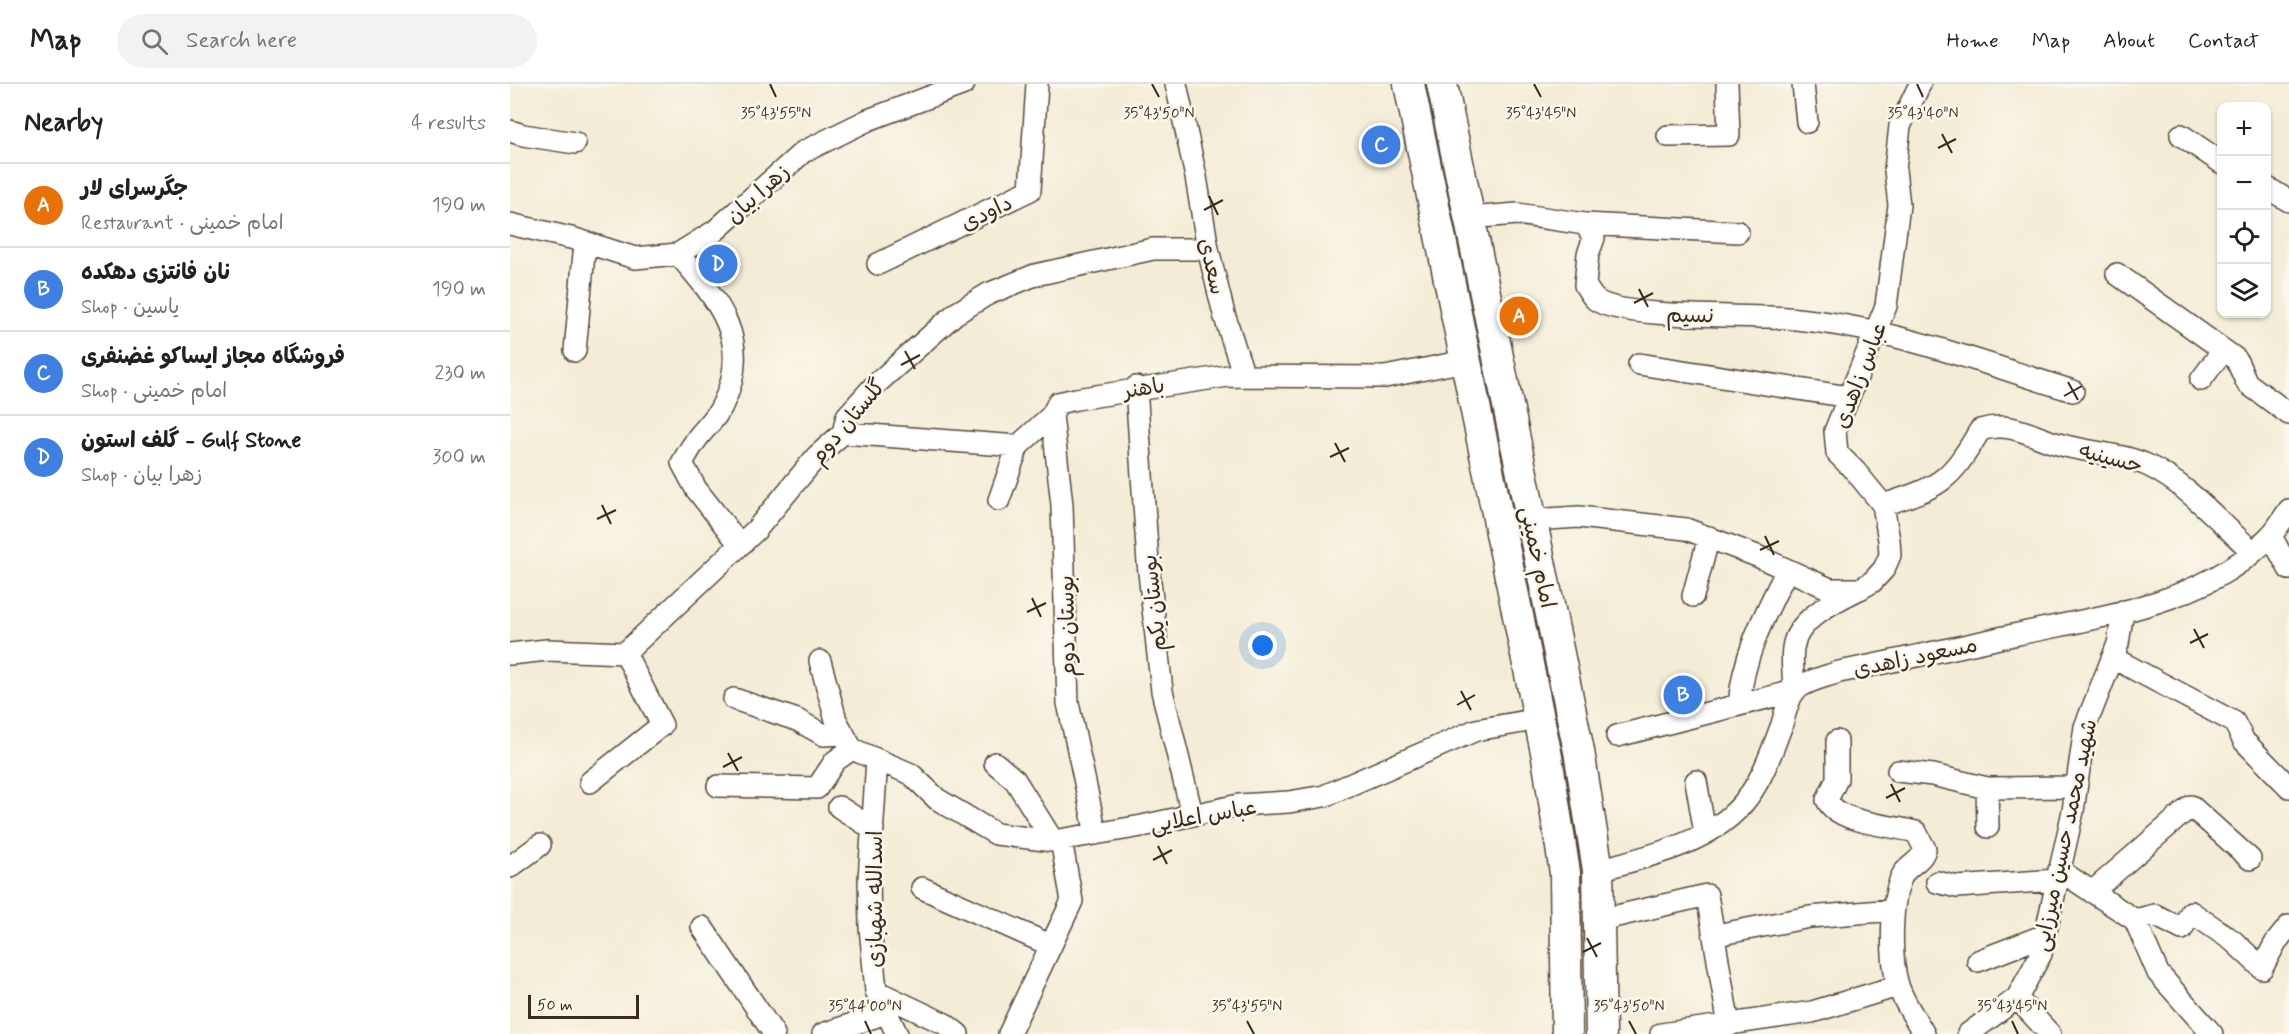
<!DOCTYPE html>
<meta charset="utf-8">
<style>
body{margin:0;font-family:Mynerve,"Playpen Sans Arabic",sans-serif;background:#f2f2f2;color:#202124}
.controls{position:absolute;right:18px;top:18px;display:grid;overflow:hidden;border-radius:12px;box-shadow:0 2px 4px #0004}
.controls button{width:54px;height:54px;display:grid;place-items:center;padding:0;border:0;border-bottom:2px solid #e0e0e0;background:#fff;color:#202124;font:30px sans-serif}
.scale{position:absolute;left:18px;bottom:15px;width:111px;box-sizing:border-box;padding-left:6px;border:3px solid #3b2a1e;border-top:0;font-size:16px;line-height:21px;white-space:nowrap;color:#3b2a1e;-webkit-text-stroke:4px #fbf7ec;paint-order:stroke}
.you{position:absolute;left:753px;top:562px;width:21px;height:21px;margin:-15px;border:4px solid #fff;border-radius:50%;background:#1a73e8;box-shadow:0 0 0 9px #1a73e833}
.badge{display:grid;place-items:center;width:39px;height:39px;border-radius:50%;background:#0b8043;color:#fff;font-size:20px;font-weight:700}
.pin{position:absolute;translate:-50% -50%;border:3px solid #fff;box-shadow:0 2px 6px #0006}
.list{margin:0;padding:0;list-style:none}
h2{display:flex;justify-content:space-between;align-items:center;height:78px;margin:0;padding:0 24px;font-size:26px}
h2 small{font-size:20px;font-weight:400;color:#757577}
.list li{display:grid;grid-template-columns:39px 1fr auto;gap:18px;align-items:center;box-sizing:border-box;height:84px;padding:0 24px;border-top:2px solid #e0e0e0}
.list b{display:block;font-size:22px;white-space:nowrap}
.list p{margin:0;font-size:20px;white-space:nowrap;color:#757577}
.list em{font-size:20px;font-style:normal;color:#757577}
.icon{flex:none;width:33px;height:33px;fill:none;stroke:currentColor;stroke-width:2;stroke-linecap:round;stroke-linejoin:round}
.map{position:relative;flex:none;width:1779px;height:950px;overflow:hidden}
header{display:flex;align-items:center;gap:36px;box-sizing:border-box;height:84px;padding:0 30px;background:#fff;border-bottom:2px solid #e0e0e0}
header strong{font-size:28px}
nav{display:flex;gap:33px;margin-inline-start:auto;font-size:21px}
.search{width:420px;height:54px;background:#f2f2f2;display:flex;align-items:center;gap:15px;box-sizing:border-box;padding:0 21px;border-radius:33px;color:#757577;font-size:22px}
main{display:flex}
aside{flex:1;background:#fff}
.map>svg:first-child{display:block}
</style>
<header>
<strong>Map</strong>
<div class="search"><svg class="icon" aria-label="search" viewBox="0 0 24 24"><circle cx="10" cy="10" r="6"/><path d="M15 15l6 6"/></svg>Search here</div>
<nav><a>Home</a><a>Map</a><a>About</a><a>Contact</a></nav>
</header>
<main>
<aside>
<h2>Nearby<small>4 results</small></h2>
<ul class="list">
<li><span class="badge" style="background:#e8710a">A</span><div><b>جگرسرای لار</b><p>Restaurant · امام خمینی</p></div><em>190 m</em></li>
<li><span class="badge" style="background:#3f7fe0">B</span><div><b>نان فانتزی دهکده</b><p>Shop · یاسین</p></div><em>190 m</em></li>
<li><span class="badge" style="background:#3f7fe0">C</span><div><b>فروشگاه مجاز ایساکو غضنفری</b><p>Shop · امام خمینی</p></div><em>230 m</em></li>
<li><span class="badge" style="background:#3f7fe0">D</span><div><b>گلف استون - Gulf Stone</b><p>Shop · زهرا بیان</p></div><em>300 m</em></li>
</ul>
</aside>
<div class="map">
<svg width="1779" height="950" viewBox="0 0 1779 950">
<rect width="100%" height="100%" fill="#fbf7ec"/>
<filter id="ink" filterUnits="userSpaceOnUse"><feTurbulence type="fractalNoise" baseFrequency=".0167" numOctaves="2"/><feDisplacementMap in="SourceGraphic" scale="12" xChannelSelector="R" yChannelSelector="G"/><feConvolveMatrix kernelMatrix="1 2 1 2 8 2 1 2 1" color-interpolation-filters="sRGB"/></filter>
<filter id="wash" filterUnits="userSpaceOnUse"><feTurbulence type="fractalNoise" baseFrequency=".008" numOctaves="4" result="noise"/><feDisplacementMap in="SourceGraphic" scale="24" xChannelSelector="R" yChannelSelector="G"/><feGaussianBlur stdDeviation="1.35" result="paint"/><feColorMatrix in="noise" values="0 0 0 0 0 0 0 0 0 0 0 0 0 0 0 0 0 1.4 0 .05"/><feComposite in="paint" operator="in"/></filter>
<g filter="url(#wash)">
<rect width="100%" height="100%" fill="#f3ecd6"/>
</g>
<g filter="url(#ink)">
<g fill="none" stroke-linecap="round" stroke-linejoin="round">
<g stroke="#57473a" stroke-width="24">
<path id="minor" d="M666 0 686 93 698 165 714 230 734 292
M1293 0 1297 38
M0 47 13 51 65 59
M1671 51 1712 79
M1158 52 1219 51 1217 0
M1756 103 1779 117
M959 134 1007 130 1075 140 1084 154 1078 170 1075 201C1078 206 1082 213 1086 216 1111 234 1223 231 1258 233 1363 237 1463 276 1563 307
M0 140 65 155 125 174 168 170 205 147 293 68 358 36 454 0
M1075 140 1228 148
M168 170C209 217 244 258 212 322 207 333 197 342 189 352 183 360 177 370 172 379L186 405 230 461
M368 180 520 106 527 0
M1607 190 1726 275 1737 299 1779 330
M65 267 75 159
M1129 280 1339 313
M1691 296 1713 266
M626 303 638 479 652 607 682 730
M542 331 552 421 558 619 586 750
M333 349 508 362 542 331 548 319 566 315 718 292 875 293 955 277
M489 416 508 362
M1373 421C1431 402 1439 399 1470 346 1499 337 1517 350 1545 359 1575 369 1609 368 1639 382 1678 401 1710 439 1742 467
M1022 436 1069 433 1176 445 1247 472 1320 505H1350L1362 498 1374 485 1380 471 1379 456 1373 421 1346 388 1327 369 1325 347 1376 222 1389 121 1385 86 1390 42 1410 0
M1761 452 1779 485
M1183 512 1199 453
M0 570 37 566 115 569 246 446 307 372 333 349 337 332 365 301 445 230 478 210 525 191 643 165H698
M1603 574 1724 638 1734 657 1779 703
M310 577 326 636 342 665 401 690 427 715 486 750 543 757 632 742 729 721 779 718 814 712 966 646 1029 635
M224 615 287 636 314 651 333 650
M1229 621C1233 571 1255 530 1277 486
M1107 652 1284 607C1284 593 1281 577 1283 564 1287 534 1326 517 1349 505
M1327 657V695L1317 716C1328 740 1383 741 1406 748L1415 765C1411 779 1398 780 1392 792 1380 817 1380 875 1388 901 1393 918 1406 935 1414 950
M367 676 359 795 360 843 366 907 387 950
M485 679 505 696 543 757
M1388 687 1423 691 1477 704 1566 703
M1186 697 1195 749
M80 698 152 641 115 569
M208 702 307 704 325 677 342 665
M1477 704 1478 743
M329 723 363 745
M0 783 30 761
M1088 786C1139 772 1205 759 1238 713 1253 693 1262 667 1271 643 1275 632 1278 612 1287 605 1298 596 1315 593 1329 588 1389 576 1448 563 1508 550 1593 532 1698 519 1760 452 1768 444 1773 434 1779 426
M1549 786 1625 836 1648 889 1702 950
M1427 798 1447 803 1546 796
M412 804 540 861
M1582 808 1681 722 1740 775
M1090 836 1197 811 1219 942
M1625 836 1645 831 1672 845 1681 828 1723 857 1752 884 1766 858 1779 842
M192 843 264 950
M1206 851 1300 833 1383 826
M1468 877 1535 851
M366 907 435 940 448 950
M1507 914 1540 950
M313 950 376 929
M499 950 562 817 551 756
M1151 950 1302 928 1388 902
M1458 950 1507 914 1531 870 1563 727 1575 643 1608 560 1613 527"/>
</g>
<g stroke="#57473a" stroke-width="33">
<path id="highway" d="M899 0 1037 673 1055 789 1057 950
M932 0 1069 667 1088 786 1091 950"/>
</g>
<use href="#minor" stroke="#fff" stroke-width="21"/>
<use href="#highway" stroke="#fff" stroke-width="30"/>
</g>
</g>
<path fill="none" stroke="#3b2a1e" stroke-width="2" d="M260 0 266 13M642 0 649 13M1024 0 1031 13M1407 0 1413 13M1432 50 1442 69M1428 64 1446 55M699 112 708 131M694 126 713 116M1129 205 1138 223M1124 219 1143 209M395 267 405 285M391 281 410 271M1558 298 1568 316M1554 312 1572 302M825 359 835 378M820 373 839 364M92 421 101 440M87 435 106 426M1255 452 1264 471M1250 466 1269 457M522 514 531 533M517 528 536 519M1684 545 1694 564M1680 559 1698 550M951 607 961 626M947 621 965 611M218 669 228 687M213 683 232 673M1381 700 1390 718M1376 714 1395 704M648 762 657 780M643 776 662 766M1077 854 1087 873M1073 868 1091 859M355 937 361 950M737 937 744 950M1119 937 1126 950M1502 937 1508 950"/>
<g text-anchor="middle" stroke-width="5" stroke-linejoin="round" paint-order="stroke">
<g font-size="22" fill="#3b2a1e" stroke="#fbf7ec">
<text transform="translate(247 109) rotate(-42)" y="8">زهرا بیان</text>
<text transform="translate(476 128) rotate(-26)" y="8">داودی</text>
<text transform="translate(703 182) rotate(77)" y="8">سعدی</text>
<text transform="translate(1180 230) rotate(1)" y="8">نسیم</text>
<text transform="translate(1349 291) rotate(-69)" y="8">عباس زاهدی</text>
<text transform="translate(634 303) rotate(-9)" y="8">باهنر</text>
<text transform="translate(337 337) rotate(-50)" y="8">گلستان دوم</text>
<text transform="translate(1601 373) rotate(15)" y="8">حسینیه</text>
<text transform="translate(1029 473) rotate(78)" y="8">امام خمینی</text>
<text transform="translate(643 519) rotate(-96)" y="8">بوستان یکم</text>
<text transform="translate(556 542) rotate(-91)" y="8">بوستان دوم</text>
<text transform="translate(1405 572) rotate(-12)" y="8">مسعود زاهدی</text>
<text transform="translate(693 731) rotate(-10)" y="8">عباس اعلایی</text>
<text transform="translate(1554 751) rotate(-78)" y="8">شهید محمد حسین میرزایی</text>
<text transform="translate(364 815) rotate(-90)" y="8">اسدالله شهبازی</text>
</g>
</g>
<g font-size="15" text-anchor="middle" fill="#3b2a1e" stroke="#fbf7ec" stroke-width="5" stroke-linejoin="round" paint-order="stroke">
<text x="266" y="34">35°43'55"N</text>
<text x="649" y="34">35°43'50"N</text>
<text x="1031" y="34">35°43'45"N</text>
<text x="1413" y="34">35°43'40"N</text>
<text x="355" y="927">35°44'00"N</text>
<text x="737" y="927">35°43'55"N</text>
<text x="1119" y="927">35°43'50"N</text>
<text x="1502" y="927">35°43'45"N</text>
</g>
</svg>
<div class="controls">
<button>+</button>
<button>−</button>
<button><svg class="icon" aria-label="locate" viewBox="0 0 24 24"><circle cx="12" cy="12" r="6"/><path d="M12 2v4M12 18v4M2 12h4M18 12h4"/></svg></button>
<button><svg class="icon" aria-label="layers" viewBox="0 0 24 24"><path d="M12 4l9 5-9 5-9-5zM3 14l9 5 9-5"/></svg></button>
</div>
<div class="scale">50 m</div>
<div class="you"></div>
<div class="pin badge" style="left:1009px;top:232px;background:#e8710a">A</div>
<div class="pin badge" style="left:1173px;top:611px;background:#3f7fe0">B</div>
<div class="pin badge" style="left:871px;top:61px;background:#3f7fe0">C</div>
<div class="pin badge" style="left:208px;top:180px;background:#3f7fe0">D</div>
</div>
</main>
